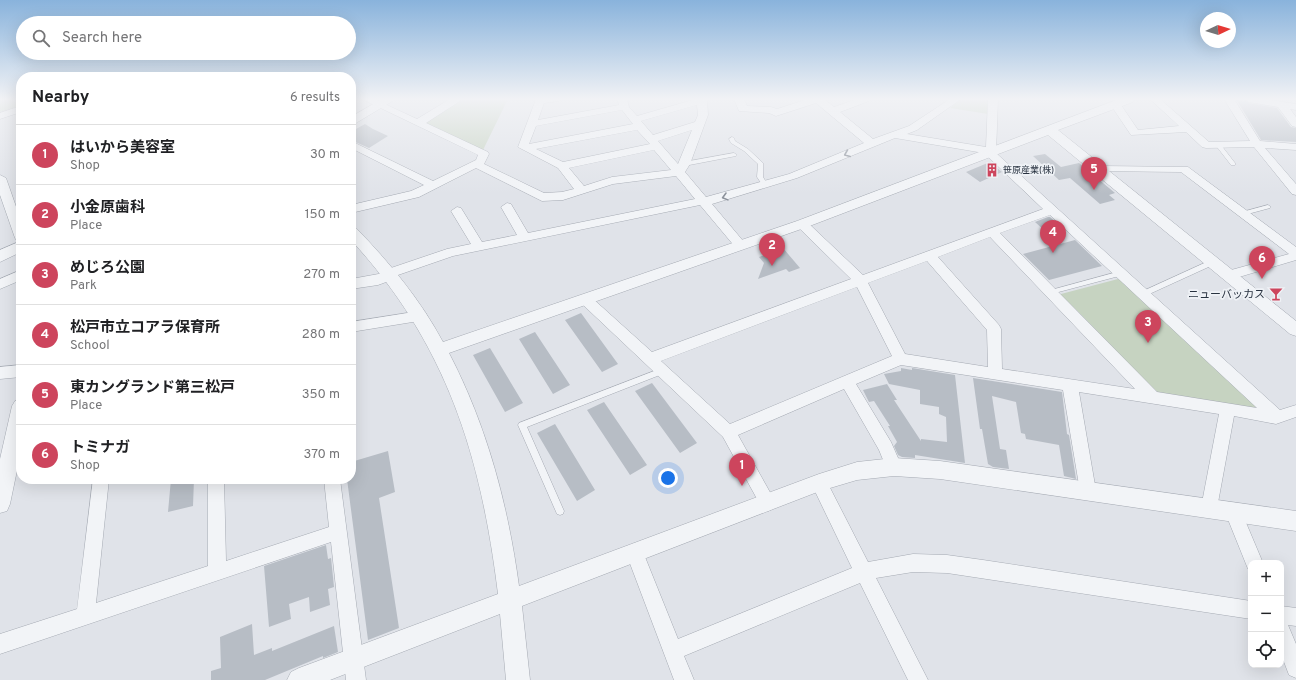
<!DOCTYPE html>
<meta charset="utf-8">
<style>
body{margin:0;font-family:Overpass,"Noto Sans JP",sans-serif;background:#f2f2f2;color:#202124}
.controls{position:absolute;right:12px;bottom:12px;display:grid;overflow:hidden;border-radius:8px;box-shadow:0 4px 16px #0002}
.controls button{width:36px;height:36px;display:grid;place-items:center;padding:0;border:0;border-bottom:1px solid #e0e0e0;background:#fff;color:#202124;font:20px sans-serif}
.compass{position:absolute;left:1200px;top:12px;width:36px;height:36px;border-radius:50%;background:#fff;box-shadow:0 4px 16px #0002;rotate:86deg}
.you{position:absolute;left:668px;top:478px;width:14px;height:14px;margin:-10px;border:3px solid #fff;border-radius:50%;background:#1a73e8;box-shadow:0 0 0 6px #1a73e833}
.badge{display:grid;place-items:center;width:26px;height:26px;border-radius:50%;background:#cd455d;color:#fff;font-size:13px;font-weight:700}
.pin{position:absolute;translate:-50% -33px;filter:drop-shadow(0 1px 2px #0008)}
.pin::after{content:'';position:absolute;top:21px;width:14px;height:12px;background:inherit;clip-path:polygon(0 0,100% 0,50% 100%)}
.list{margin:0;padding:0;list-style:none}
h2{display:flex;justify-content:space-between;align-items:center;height:52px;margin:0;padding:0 16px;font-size:17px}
h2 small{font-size:13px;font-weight:400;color:#757577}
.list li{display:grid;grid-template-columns:26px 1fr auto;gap:12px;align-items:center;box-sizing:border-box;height:60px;padding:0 16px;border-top:1px solid #e0e0e0}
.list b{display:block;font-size:15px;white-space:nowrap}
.list p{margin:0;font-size:13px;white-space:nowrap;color:#757577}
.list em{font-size:13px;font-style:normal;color:#757577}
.icon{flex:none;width:22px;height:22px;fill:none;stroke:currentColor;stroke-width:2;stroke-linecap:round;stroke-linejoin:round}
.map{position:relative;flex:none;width:1296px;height:680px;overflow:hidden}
.search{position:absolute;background:#fff;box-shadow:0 4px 16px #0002;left:16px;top:16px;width:340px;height:44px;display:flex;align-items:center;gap:10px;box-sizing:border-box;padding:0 14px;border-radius:22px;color:#757577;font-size:15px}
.panel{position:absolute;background:#fff;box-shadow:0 4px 16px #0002;left:16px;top:72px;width:340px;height:412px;border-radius:16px}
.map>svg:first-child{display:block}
</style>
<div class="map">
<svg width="1296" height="680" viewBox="0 0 1296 680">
<rect width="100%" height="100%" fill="#e0e3e9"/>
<path fill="#c6d3c1" d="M0 99H11L21 106 0 112Z
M461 99H508L483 150 426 123 427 121Z
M960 99H990L988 114 950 108Z
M1118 279 1122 281 1258 405 1254 409 1159 394 1061 297V294Z"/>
<path fill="#b7bdc5" d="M1236 99H1243L1249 103 1277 108 1291 127 1296 128V142L1261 140Z
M365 124 373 129 388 136 369 148 351 140V127L356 129Z
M1045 154 1061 167 1079 163 1115 193 1109 195 1115 200 1100 204 1070 178 1059 180 1033 156Z
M990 162 1002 172 980 182 966 172Z
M1048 217H1050L1060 226 1044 230 1035 222Z
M1075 240 1102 266 1049 280 1023 254Z
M783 248 800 268 789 272 786 269 758 279 764 263 759 257Z
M581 313 618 364 602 372 565 320Z
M535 332 570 385 553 394 519 339Z
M490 348 523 403 505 412 473 355Z
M901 368 912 370V368L955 375 965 463 915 455V458L902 457 898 455 894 446 897 442 888 426H890L874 401 869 402 863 390 887 384 897 400H894L921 441V439L947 442 946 417 939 414V407L920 404V390L889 384 884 374 901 371Z
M973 378 1062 392 1067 434 1069 435 1076 479 1064 476 1059 445 1026 439 1025 434 1021 433 1016 402 992 396 1000 449 1006 450 1009 469 993 467 988 464 982 429H980Z
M652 383 697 443 680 453 635 391Z
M604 402 647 465 630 475 587 410Z
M555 424 595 490 577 501 537 433Z
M388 451 395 492 379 498 399 628 368 640 347 479H351V462Z
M171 479H194L193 506 168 512Z
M326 545 328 559 331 558 334 587 328 589 330 605 310 612 309 597 289 604 291 619 269 627 264 566Z
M252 624 254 655 272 648V651L334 626 338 652 323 658V656L265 680H211V671L221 668 220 637Z"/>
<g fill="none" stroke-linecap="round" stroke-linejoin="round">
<g stroke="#a5aab3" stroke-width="1">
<path id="service" d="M732 137 734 138 735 141 748 149 763 163V177L768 185 767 186H763L757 177 758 164 744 151 731 143 729 139Z
M1219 144 1221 145 1235 163V165H1231L1217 147V145Z
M734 153 737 155 736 156 684 166 681 164 684 162Z
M1268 205 1271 207 1270 208 1244 215 1241 213 1242 212Z
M1211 260H1215L1216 262 1215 264 1145 296H1141L1140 294 1141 292Z
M1121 271 1124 273 1123 275 1051 294 1048 292 1051 290Z
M662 368 665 369 666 371 665 373 527 427 564 511 563 514 560 515 557 514 518 425 519 423Z"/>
</g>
<g stroke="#a5aab3" stroke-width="1">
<path id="minor" d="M362 99H374L417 119 450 99H461L460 101 426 123 488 152 489 154 484 164 544 193 562 192 574 189 558 168 518 147 536 99H560L559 101 544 103 538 120 619 105 617 99H627L629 107 637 116 696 99H707L708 115 690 164 685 172 706 197 789 174 864 143 816 103 776 116 769 113 739 111 734 99H744L747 106 771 107 777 109 808 99H824L834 107 857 99H870L869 101 840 112 873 139 909 126 950 99H961L917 130 907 134 986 147 988 99H998L996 153 1280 410 1296 405V417L1276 424 1234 416 1217 508 1215 513 1209 516 1203 513 1201 508 1219 414 1079 392 1096 491 1094 496 1088 498 1082 496 1080 491 1063 390 901 365 856 384 891 442 902 467 900 472 894 474 888 472 879 450 844 389 738 435 776 503 774 508 768 511 762 508 723 437 581 303 579 300 581 297 586 295 591 297 652 352 851 279 798 227 796 224 798 221H806L863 275 1043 209 984 153 895 138 797 178 712 204 744 242 746 245 744 248H736L700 205 453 256 398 275 397 278 378 285 351 289V279L384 273 385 270 447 249 471 244 451 211 457 207 461 208 482 242 517 235 501 207 507 203 511 204 528 233 695 199 676 176 613 184 563 200 542 201 476 168 419 197 351 213V205L411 191 424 185 351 148V141L433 181 476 160 478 155ZM697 105 698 115 695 122 653 135 641 121ZM622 110 633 124 529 144 536 126ZM637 130 650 144 563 162 536 149ZM692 130 678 164 658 141ZM654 150 671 170 612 177 584 186 569 168ZM1050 215 1257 408 1157 392 1000 233ZM990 237 1135 389 1002 369 1001 329 999 325 938 257ZM927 261 987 330 988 367 905 354 868 283ZM857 287 892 356 730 424 661 361Z
M1150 99H1160L1209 142 1250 141 1224 99H1234L1260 141 1296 144V150L1265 148 1296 184V195L1292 194 1254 147 1206 148 1202 147 1186 132 1131 135 1110 104 1111 102H1119L1138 130 1179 126Z
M1244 99H1264L1296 104V110L1290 109 1296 117V127L1292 126 1278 107 1249 102Z
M21 106V112L0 119V113Z
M1100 166 1188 167 1296 247V260L1229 280 1224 278 1223 275 1224 272 1289 254 1181 172 1096 171 1094 169Z
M0 175 6 178 21 221V242L17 241 15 238 0 195Z
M21 270V280L0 289V279Z
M420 311 425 312 427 316 425 320 351 332V322Z
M21 365V377L0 379V367Z
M819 476 825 478 868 562 913 554 947 555 983 560 1251 601V619L947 573 913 572 876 578 928 680H908L860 583 684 656 694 680H674L626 553 629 547 635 545 641 547 678 639 852 568 811 483 813 478Z
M93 479H109L96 603 208 566V479H224L226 561 329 527 324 479H340L366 680H346L331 542 0 654V634L77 609Z
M1233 504 1239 506 1263 563H1251V570L1248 569 1225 512 1227 506Z
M1281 606 1296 608V626L1288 625 1296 644V678L1289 675 1281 654Z"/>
</g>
<g stroke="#a5aab3" stroke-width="1">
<path id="tertiary" d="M382 99H396L351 126V117Z
M1119 99H1135L1133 102 1058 130 1296 321V336L1290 334 1048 135 807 227 449 353C487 426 508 505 519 586L819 474 857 462 894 458 940 461 1296 511V531L940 479 894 476 857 480 820 491 522 606 530 680H506L500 614 330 680H287L291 672 299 668 498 594C481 456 447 344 351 240V226L356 228C389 262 420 299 443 342L797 221Z
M21 241V252L0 262V250Z
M21 398V451L10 504 7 511 0 513V459L12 406 15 401Z"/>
</g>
<use href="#service" fill="#f2f4f7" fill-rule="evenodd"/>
<use href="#minor" fill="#f2f4f7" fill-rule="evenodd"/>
<use href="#tertiary" fill="#f2f4f7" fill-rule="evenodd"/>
</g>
<defs><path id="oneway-chevron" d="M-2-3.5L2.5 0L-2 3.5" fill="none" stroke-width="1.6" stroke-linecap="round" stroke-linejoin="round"/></defs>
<g stroke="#8d939c">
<use href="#oneway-chevron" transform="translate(847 154) rotate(157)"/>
<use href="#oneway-chevron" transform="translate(725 197) rotate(165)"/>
</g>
<linearGradient id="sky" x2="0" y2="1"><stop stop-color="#89b3dc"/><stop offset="0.51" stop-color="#f1f2f5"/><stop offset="1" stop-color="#f1f2f5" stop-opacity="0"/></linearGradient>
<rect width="1296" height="194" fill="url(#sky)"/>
<defs>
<g id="building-bare" transform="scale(1.08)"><path d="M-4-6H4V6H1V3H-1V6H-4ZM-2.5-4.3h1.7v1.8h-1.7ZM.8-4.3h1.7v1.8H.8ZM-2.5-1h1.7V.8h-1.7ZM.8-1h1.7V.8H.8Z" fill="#cd455d" stroke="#eff2f6" stroke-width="2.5" paint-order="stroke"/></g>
<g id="bar-bare" transform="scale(1.08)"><path d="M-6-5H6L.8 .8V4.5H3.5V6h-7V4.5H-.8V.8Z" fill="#cd455d" stroke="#eff2f6" stroke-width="2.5" paint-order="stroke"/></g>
</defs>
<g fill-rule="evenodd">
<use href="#building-bare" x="992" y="170"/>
<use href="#bar-bare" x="1276" y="294"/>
</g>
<g text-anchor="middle" stroke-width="3.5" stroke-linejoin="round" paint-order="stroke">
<g font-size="9" fill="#283240" stroke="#eff2f6" text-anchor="start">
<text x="1003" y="173">笹原産業(株)</text>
</g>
<g font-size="11" fill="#283240" stroke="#eff2f6" text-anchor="end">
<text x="1265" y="298">ニューバッカス</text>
</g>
</g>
</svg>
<div class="controls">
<button>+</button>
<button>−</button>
<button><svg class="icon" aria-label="locate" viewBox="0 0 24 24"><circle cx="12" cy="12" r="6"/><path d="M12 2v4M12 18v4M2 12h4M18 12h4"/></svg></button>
</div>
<svg class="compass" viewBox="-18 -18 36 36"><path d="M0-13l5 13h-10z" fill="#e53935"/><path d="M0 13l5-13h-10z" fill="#757577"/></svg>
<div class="you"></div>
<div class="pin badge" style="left:742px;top:486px">1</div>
<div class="pin badge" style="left:772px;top:266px">2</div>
<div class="pin badge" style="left:1148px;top:343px">3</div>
<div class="pin badge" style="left:1053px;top:253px">4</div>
<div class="pin badge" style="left:1094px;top:190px">5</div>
<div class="pin badge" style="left:1262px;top:279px">6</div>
<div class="search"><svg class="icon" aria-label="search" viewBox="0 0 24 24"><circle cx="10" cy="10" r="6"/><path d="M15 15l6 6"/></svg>Search here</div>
<section class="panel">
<h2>Nearby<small>6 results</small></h2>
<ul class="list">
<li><span class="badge">1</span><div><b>はいから美容室</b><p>Shop</p></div><em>30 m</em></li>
<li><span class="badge">2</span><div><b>小金原歯科</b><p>Place</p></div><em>150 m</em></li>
<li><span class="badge">3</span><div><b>めじろ公園</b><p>Park</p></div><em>270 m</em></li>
<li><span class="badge">4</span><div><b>松戸市立コアラ保育所</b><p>School</p></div><em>280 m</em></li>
<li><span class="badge">5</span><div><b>東カングランド第三松戸</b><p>Place</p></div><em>350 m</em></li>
<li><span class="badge">6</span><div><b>トミナガ</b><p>Shop</p></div><em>370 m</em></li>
</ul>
</section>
</div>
